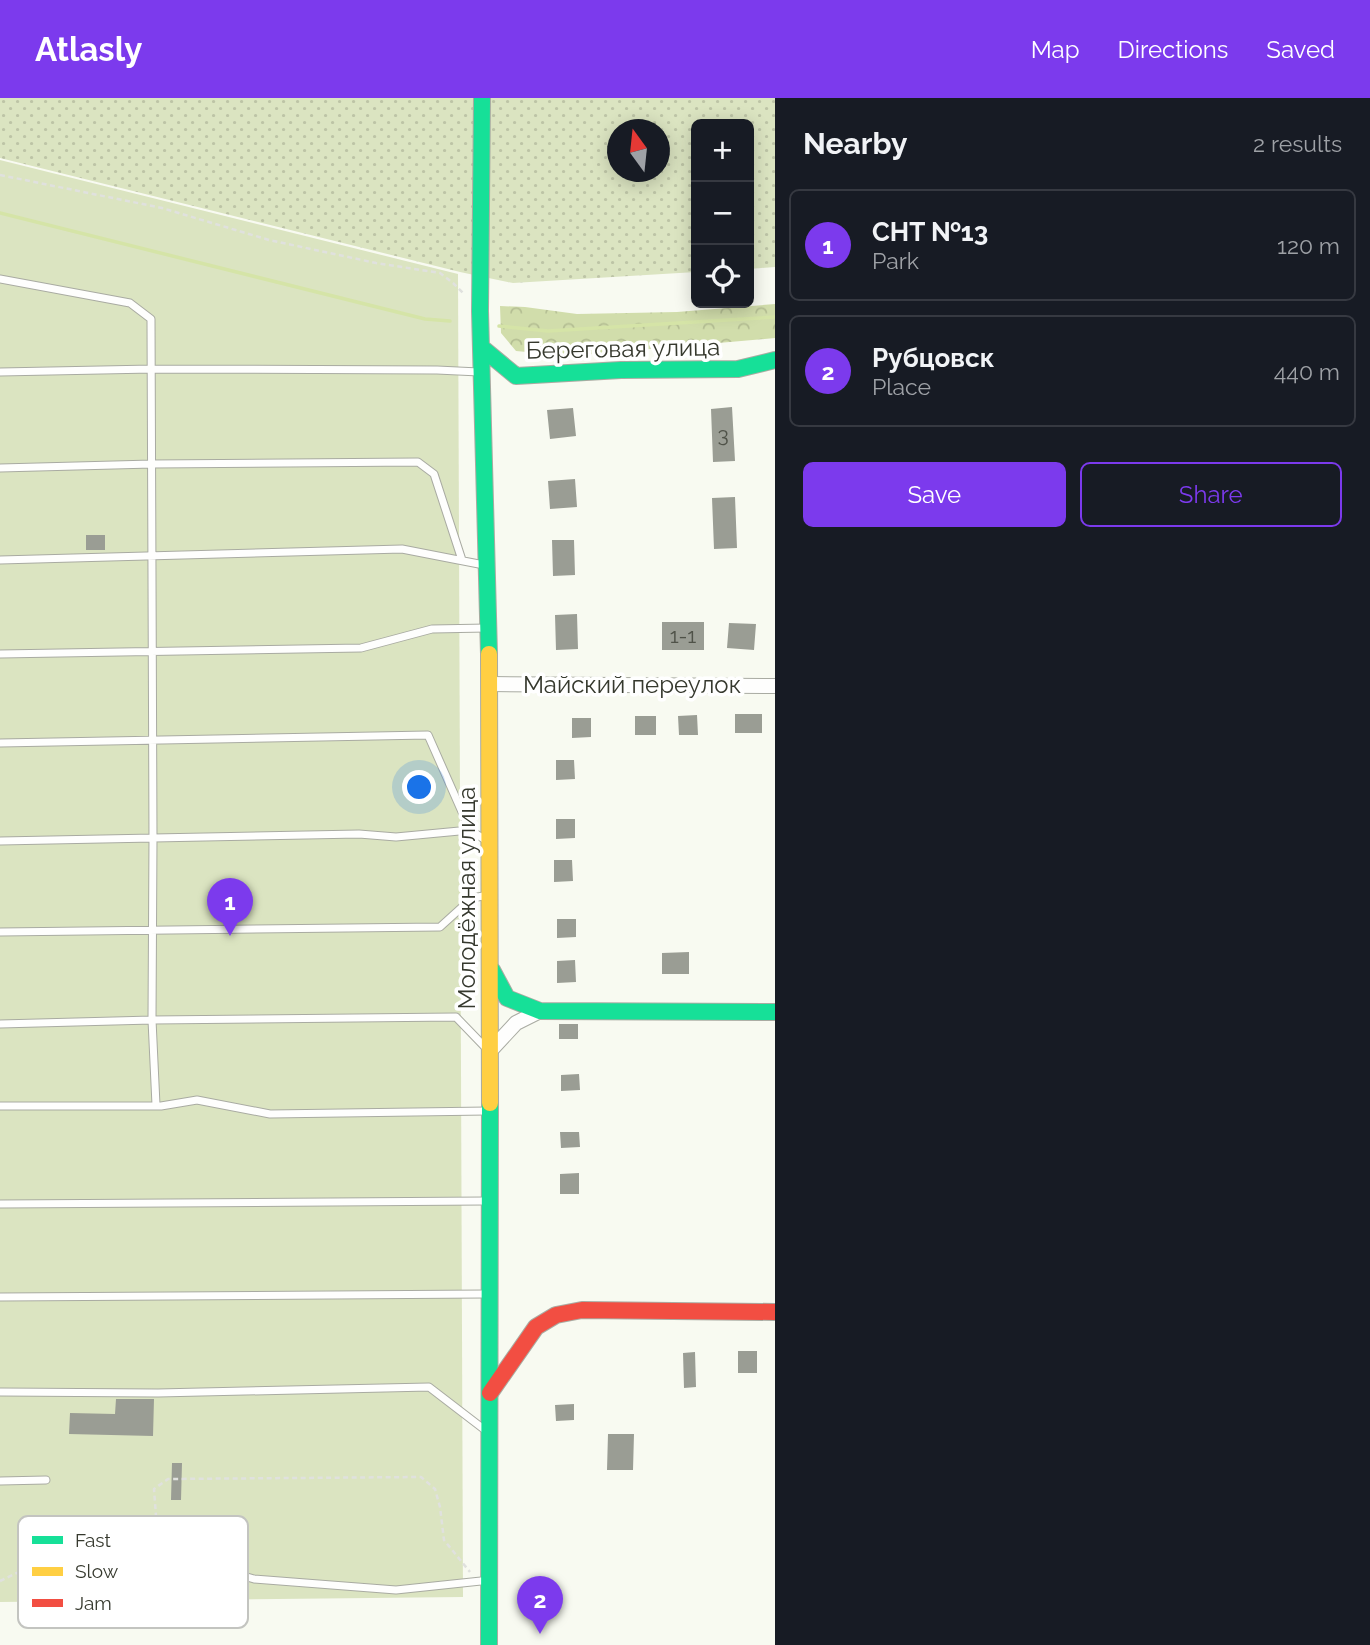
<!DOCTYPE html>
<meta charset="utf-8">
<style>
body{margin:0;font-family:Raleway,sans-serif;background:#20242c;color:#f1f3f6}
.controls{position:absolute;right:21px;top:21px;display:grid;overflow:hidden;border-radius:10px;box-shadow:0 4px 18px #0003}
.controls button{width:63px;height:63px;display:grid;place-items:center;padding:0;border:0;border-bottom:2px solid #363941;background:#171b24;color:#f1f3f6;font:35px sans-serif}
.compass{position:absolute;left:607px;top:21px;width:63px;height:63px;border-radius:50%;background:#171b24;box-shadow:0 4px 18px #0003;rotate:345deg}
.you{position:absolute;left:420px;top:690px;width:24px;height:24px;margin:-18px;border:5px solid #fff;border-radius:50%;background:#1a73e8;box-shadow:0 0 0 10px #1a73e833}
.badge{display:grid;place-items:center;width:46px;height:46px;border-radius:50%;background:#7c3aed;color:#fff;font-size:23px;font-weight:700}
.pin{position:absolute;translate:-50% -58px;filter:drop-shadow(0 2px 4px #0008)}
.pin::after{content:'';position:absolute;top:37px;width:24px;height:21px;background:inherit;clip-path:polygon(0 0,100% 0,50% 100%)}
.list{margin:0;padding:0;list-style:none}
h2{display:flex;justify-content:space-between;align-items:center;height:91px;margin:0;padding:0 28px;font-size:30px}
h2 small{font-size:23px;font-weight:400;color:#9ea1a6}
.list li{display:grid;grid-template-columns:46px 1fr auto;gap:21px;align-items:center;box-sizing:border-box;height:112px;margin:0 14px 14px;padding:0 14px;border:2px solid #363941;border-radius:10px}
.list b{display:block;font-size:26px;white-space:nowrap}
.list p{margin:0;font-size:23px;white-space:nowrap;color:#9ea1a6}
.list em{font-size:23px;font-style:normal;color:#9ea1a6}
.actions{display:flex;gap:14px;padding:21px 28px}
.actions a{flex:1;padding:16px 0;border:2px solid #7c3aed;border-radius:10px;text-align:center;font-size:24px;color:#7c3aed}
.actions .main{background:#7c3aed;color:#fff}
.icon{flex:none;width:38px;height:38px;fill:none;stroke:currentColor;stroke-width:2;stroke-linecap:round;stroke-linejoin:round}
.map{position:relative;flex:none;width:775px;height:1547px;overflow:hidden}
header{display:flex;align-items:center;gap:42px;box-sizing:border-box;height:98px;padding:0 35px;background:#7c3aed;color:#fff}
header strong{font-size:33px}
nav{display:flex;gap:38px;margin-inline-start:auto;font-size:24px}
main{display:flex}
aside{flex:1;background:#171b24}
.map>svg:first-child{display:block}
</style>
<header>
<strong>Atlasly</strong>
<nav><a>Map</a><a>Directions</a><a>Saved</a></nav>
</header>
<main>
<div class="map">
<svg width="775" height="1547" viewBox="0 0 775 1547">
<defs>
<pattern id="grass-dots" width="8" height="8" patternUnits="userSpaceOnUse" patternTransform="scale(1.75)"><rect width="8" height="8" fill="#dbe4c1"/><path d="M2 2h.1M6 6h.1" fill="none" stroke="#bdc4a6" stroke-width="1.8" stroke-linecap="round"/></pattern>
<pattern id="forest-crowns" width="20" height="18" patternUnits="userSpaceOnUse" patternTransform="scale(1.75)"><rect width="20" height="18" fill="#d1ddab"/><path d="M2 6a3 3 0 1 1 6 0M12 15a3 3 0 1 1 6 0" fill="none" stroke="#b4be93"/></pattern>
</defs>
<rect width="100%" height="100%" fill="#f8faf1"/>
<path fill="url(#grass-dots)" fill-rule="evenodd" d="M0 0H775V169L749 171V26H696V174L513 185 460 174 0 60ZM618 32H660V74H618Z"/>
<path fill="url(#forest-crowns)" d="M775 206V240L570 258 516 253 501 235 500 208 525 209 577 216 677 214Z"/>
<path fill="#dbe4c1" d="M0 62 458 176 463 1499 0 1504Z"/>
<g fill="none" stroke-linecap="round" stroke-linejoin="round">
<path stroke="#d5e4a7" stroke-width="3.5" d="M0 115 425 221 450 223
M499 228 548 233 775 219"/>
</g>
<path fill="#9a9d94" d="M732 309 735 363 713 364 711 311Z
M573 310 576 338 550 341 547 312Z
M575 381 577 409 550 411 548 383Z
M735 399 737 450 714 451 712 400Z
M86 437H105V452H86Z
M552 442H574L575 477 553 478Z
M577 516 578 551 556 552 555 517Z
M662 524H704V552H662Z
M729 525 756 526 754 552 727 550Z
M735 616H762V635H735Z
M697 617 698 637H679L678 618Z
M635 618H656V637H635Z
M572 620H591V639L572 640Z
M556 662H574L575 681 556 682Z
M556 721H575V740L556 741Z
M554 762H572L573 783 554 784Z
M557 821H576V839L557 840Z
M689 854V876H662V855Z
M575 862 576 884 557 885V863Z
M559 926H578V941H559Z
M579 976 580 992 561 993V977Z
M560 1034H579L580 1049 561 1050Z
M579 1075V1096H560V1076Z
M738 1253H757V1275H738Z
M695 1254 696 1289 684 1290 683 1255Z
M116 1301H154L153 1338 69 1336 70 1315 115 1316Z
M574 1306V1322L556 1323 555 1307Z
M608 1336H634L633 1372H607Z
M172 1365H182L181 1402H171Z"/>
<g fill="none" stroke-linecap="round" stroke-linejoin="round">
<g stroke="#a9aba2" stroke-width="9">
<path id="lane" d="M0 181 130 205 151 221 153 740 152 922 156 1007
M0 274 152 271 437 272 479 274
M0 370 152 366 418 364 434 376 462 462
M0 462 402 451 484 467
M0 556 361 550 432 531 487 530
M0 645 428 637 470 732 487 743
M0 743 359 736 396 739 470 732
M0 834 440 829 472 800 489 797
M0 926 152 922 456 919 484 948
M0 1008H161L197 1002 270 1016 487 1013
M0 1106 486 1103
M0 1199 486 1196
M0 1294 158 1295 429 1289 485 1332
M0 1383 46 1382
M158 1453 254 1481 396 1492 481 1483"/>
</g>
<g stroke="#a9aba2" stroke-width="16">
<path id="street" d="M490 586 775 588
M490 953 516 925 540 913"/>
</g>
<g stroke="#a9aba2" stroke-width="18">
<path id="fast" d="M482 0 480 213 489 556
M481 249 516 278 621 272 738 271 775 262
M492 872 507 900 540 913 775 914
M489 1547 490 1005"/>
</g>
<g stroke="#a9aba2" stroke-width="18">
<path id="slow" d="M489 556 490 1005"/>
</g>
<g stroke="#a9aba2" stroke-width="18">
<path id="jam" d="M490 1295 536 1229 556 1217 582 1212 775 1214"/>
</g>
<path stroke="#e0e1de" stroke-width="2.5" stroke-dasharray="5 3.5" stroke-linecap="butt" d="M0 77 162 110 269 142 376 165 440 175 453 185 463 195
M158 1445 154 1391 168 1381 421 1379 435 1391 440 1409 444 1442 470 1474
M0 1483 23 1472 129 1478 150 1471 155 1461"/>
<use href="#lane" stroke="#fefefd" stroke-width="7"/>
<use href="#street" stroke="#fefefd" stroke-width="14"/>
<use href="#fast" stroke="#16e098" stroke-width="16"/>
<use href="#slow" stroke="#ffcf43" stroke-width="16"/>
<use href="#jam" stroke="#f24e42" stroke-width="16"/>
</g>
<g text-anchor="middle" stroke-width="7" stroke-linejoin="round" paint-order="stroke">
<g font-size="21" fill="#4f5248">
<text x="723" y="344">3</text>
<text x="683" y="545">1-1</text>
</g>
<g font-size="24" fill="#36392e" stroke="#fff">
<text transform="translate(623 251) rotate(-1)" y="8">Береговая улица</text>
<text x="632" y="595">Майский переулок</text>
<text transform="translate(467 800) rotate(-90)" y="8">Молодёжная улица</text>
</g>
</g>
<rect x="18" y="1418" width="230" height="112" rx="10" fill="#fff" stroke="#c3c4c0" stroke-width="2"/>
<rect x="32" y="1438" width="31" height="8" fill="#16e098"/>
<rect x="32" y="1469" width="31" height="9" fill="#ffcf43"/>
<rect x="32" y="1501" width="31" height="8" fill="#f24e42"/>
<g font-size="19" fill="#36392e">
<text x="75" y="1449">Fast</text>
<text x="75" y="1480">Slow</text>
<text x="75" y="1512">Jam</text>
</g>
</svg>
<div class="controls">
<button>+</button>
<button>−</button>
<button><svg class="icon" aria-label="locate" viewBox="0 0 24 24"><circle cx="12" cy="12" r="6"/><path d="M12 2v4M12 18v4M2 12h4M18 12h4"/></svg></button>
</div>
<svg class="compass" viewBox="-18 -18 36 36"><path d="M0-13l5 13h-10z" fill="#e53935"/><path d="M0 13l5-13h-10z" fill="#9ea1a6"/></svg>
<div class="you"></div>
<div class="pin badge" style="left:230px;top:838px">1</div>
<div class="pin badge" style="left:540px;top:1536px">2</div>
</div>
<aside>
<h2>Nearby<small>2 results</small></h2>
<ul class="list">
<li><span class="badge">1</span><div><b>СНТ №13</b><p>Park</p></div><em>120 m</em></li>
<li><span class="badge">2</span><div><b>Рубцовск</b><p>Place</p></div><em>440 m</em></li>
</ul>
<div class="actions"><a class="main">Save</a><a>Share</a></div>
</aside>
</main>
